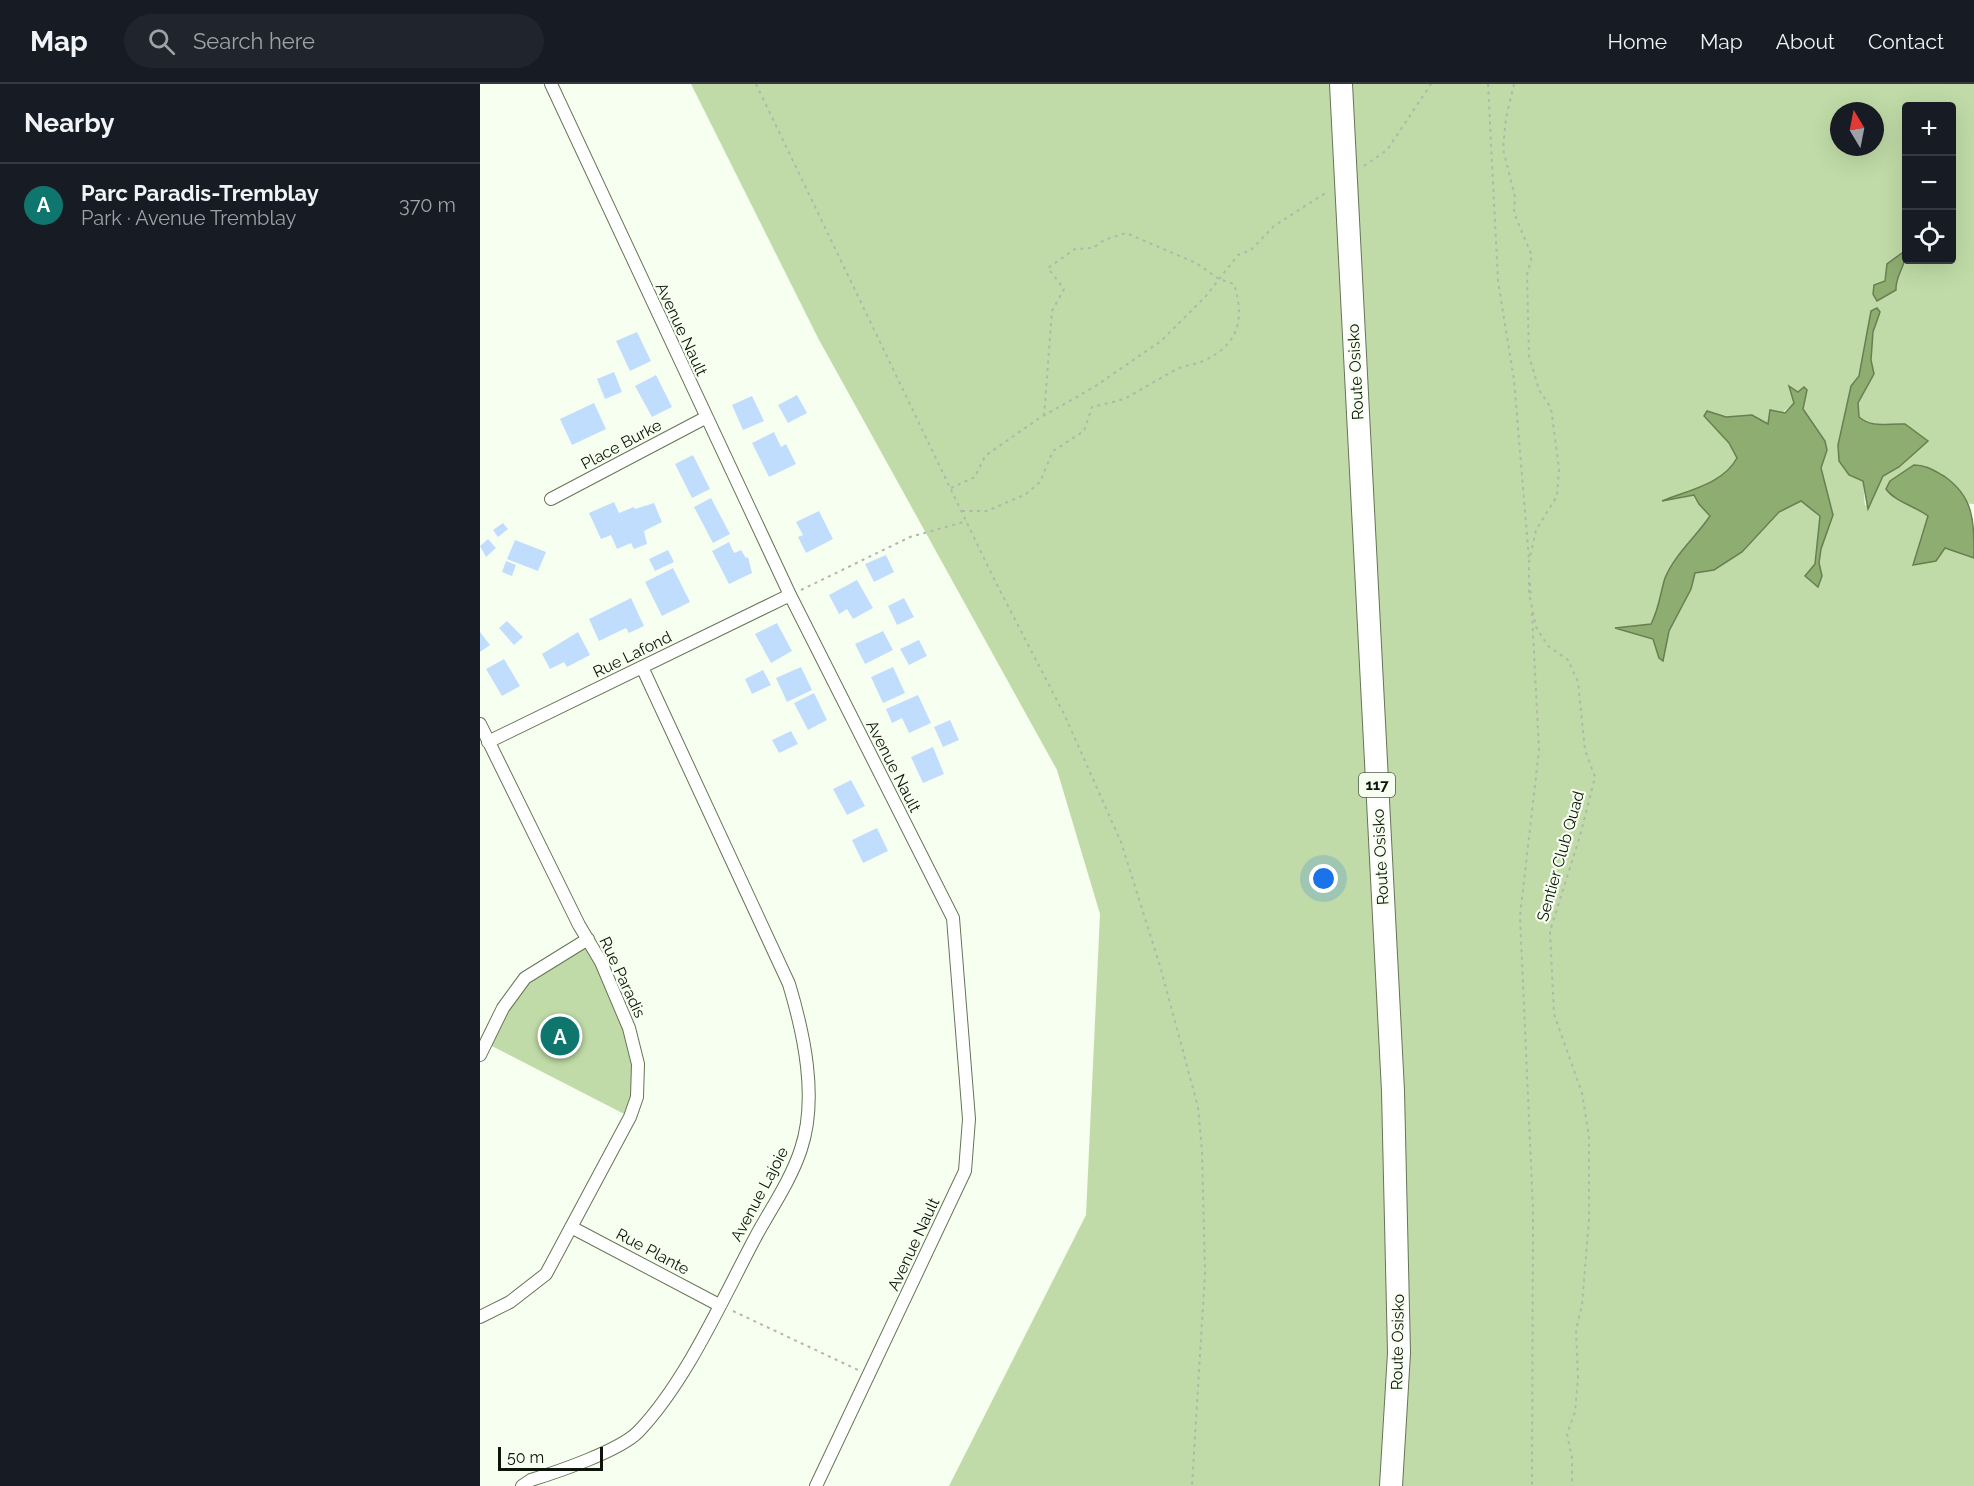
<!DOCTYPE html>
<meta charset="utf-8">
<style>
body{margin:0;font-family:Raleway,sans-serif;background:#20242c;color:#f1f3f6}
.controls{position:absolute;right:18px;top:18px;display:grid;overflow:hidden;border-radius:6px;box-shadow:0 6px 24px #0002}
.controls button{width:54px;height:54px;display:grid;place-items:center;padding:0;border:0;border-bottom:2px solid #363941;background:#171b24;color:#f1f3f6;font:30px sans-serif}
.compass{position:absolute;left:1350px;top:18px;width:54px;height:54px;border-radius:50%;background:#171b24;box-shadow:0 6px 24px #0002;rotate:350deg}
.scale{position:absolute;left:18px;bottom:15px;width:105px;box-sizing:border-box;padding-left:6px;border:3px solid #0e1409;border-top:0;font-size:16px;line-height:21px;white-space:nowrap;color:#0e1409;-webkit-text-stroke:4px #f7fff1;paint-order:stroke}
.you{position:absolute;left:844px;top:795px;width:21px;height:21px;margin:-15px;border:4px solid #fff;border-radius:50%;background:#1a73e8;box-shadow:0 0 0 9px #1a73e833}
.badge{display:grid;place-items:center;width:39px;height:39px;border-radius:50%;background:#0f766e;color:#fff;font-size:20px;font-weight:700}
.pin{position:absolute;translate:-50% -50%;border:3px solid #fff;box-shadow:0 2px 6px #0006}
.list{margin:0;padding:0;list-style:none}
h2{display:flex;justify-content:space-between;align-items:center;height:78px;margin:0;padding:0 24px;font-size:26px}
h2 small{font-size:20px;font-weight:400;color:#9ea1a6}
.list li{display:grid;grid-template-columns:39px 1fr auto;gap:18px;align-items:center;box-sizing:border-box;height:84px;padding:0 24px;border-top:2px solid #363941}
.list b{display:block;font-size:22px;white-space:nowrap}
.list p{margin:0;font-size:20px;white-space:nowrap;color:#9ea1a6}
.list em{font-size:20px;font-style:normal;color:#9ea1a6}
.icon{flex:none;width:33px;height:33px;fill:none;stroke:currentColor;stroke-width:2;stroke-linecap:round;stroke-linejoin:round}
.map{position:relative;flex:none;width:1494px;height:1402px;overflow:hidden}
header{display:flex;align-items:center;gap:36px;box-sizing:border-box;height:84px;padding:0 30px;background:#171b24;border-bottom:2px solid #363941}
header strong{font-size:28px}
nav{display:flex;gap:33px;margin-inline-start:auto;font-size:21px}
.search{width:420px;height:54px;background:#20242c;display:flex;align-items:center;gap:15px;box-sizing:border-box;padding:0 21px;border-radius:33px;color:#9ea1a6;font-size:22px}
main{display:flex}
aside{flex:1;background:#171b24}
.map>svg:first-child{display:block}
</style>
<header>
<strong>Map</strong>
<div class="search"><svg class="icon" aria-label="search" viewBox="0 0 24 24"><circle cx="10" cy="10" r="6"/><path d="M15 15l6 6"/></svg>Search here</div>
<nav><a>Home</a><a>Map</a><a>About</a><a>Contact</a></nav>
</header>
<main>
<aside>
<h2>Nearby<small></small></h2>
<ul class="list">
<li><span class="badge">A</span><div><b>Parc Paradis-Tremblay</b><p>Park · Avenue Tremblay</p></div><em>370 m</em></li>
</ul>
</aside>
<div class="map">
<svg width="1494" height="1402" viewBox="0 0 1494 1402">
<rect width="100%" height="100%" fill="#f7fff1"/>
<path fill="#c0dba7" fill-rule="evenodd" d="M211 0H1494V420L1418 415 1435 421 1448 432 1439 459 1484 469 1494 474V1402H469L606 1131 620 830 577 686 338 254ZM1426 22H1472V176L1426 175 1415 198 1394 201 1405 197 1418 171 1426 166ZM1359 27H1395V63H1359ZM1391 227 1400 228C1392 249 1389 268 1394 290L1378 319 1379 333C1393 345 1408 339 1425 340L1435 349 1419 383 1403 392 1392 417 1385 422 1383 397 1369 391 1358 361 1371 302 1379 292ZM1310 303 1318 309 1323 304 1327 307 1323 325 1345 357 1347 366 1341 384 1353 431 1341 465 1339 479 1342 492 1338 503 1326 492 1335 480 1340 431 1321 417 1299 428 1262 468 1234 486 1215 488 1211 505 1189 547 1183 577 1179 574 1173 555 1137 544 1170 540 1179 525 1185 495 1231 432 1219 420 1215 411 1186 415C1212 405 1243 400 1257 374L1249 359 1224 332 1227 327 1246 333 1272 331 1288 341 1314 319Z
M108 855 158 980 150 1033 6 959 45 894Z"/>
<path fill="#8ead70" stroke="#687f51" stroke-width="1.5" d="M1426 166C1427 181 1415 191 1416 206L1397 217 1393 210 1394 201 1405 197 1407 180Z
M1397 224 1400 228 1393 248 1391 276 1394 290 1378 319 1379 333C1393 345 1408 339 1425 340L1448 357 1419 383 1403 392 1388 425 1383 397 1369 391 1359 377 1358 361 1371 302 1379 292 1391 227Z
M1309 302 1318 308 1324 303 1327 306 1323 325 1345 357 1347 366 1341 384 1353 431 1341 465 1339 479 1342 492 1338 503 1325 492 1335 480 1340 432 1321 417 1299 428 1262 468 1234 486 1215 489 1211 505 1189 547 1183 577 1179 574 1173 555 1135 544 1171 540C1179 525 1180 510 1185 494 1195 470 1216 453 1230 432L1219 420 1214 411 1182 417C1209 406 1243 400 1257 374L1249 359 1224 332 1227 327 1246 333 1272 331 1288 340 1290 326 1305 329 1314 319Z
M1434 381C1446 381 1453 386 1464 392 1494 413 1494 436 1494 474L1465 464 1456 477 1433 481 1448 432C1435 422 1415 418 1406 405L1410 397Z"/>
<path fill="#c1ddfd" d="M157 248 171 277 150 287 136 257Z
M134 288 142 308 125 315 117 295Z
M176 291 192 323 172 333 155 302Z
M317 311 327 329 308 339 298 321Z
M272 312 284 337 263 346 252 321Z
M114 319 126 345 92 361 80 335Z
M294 348 301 363 306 360 316 380 289 393 272 359Z
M213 371 230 405 212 414 195 380Z
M231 414 250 450 233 459 214 423Z
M134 418 139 429 154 423 155 425 174 419 182 438 164 447 167 460 154 465 151 459 137 465 131 451 121 455 109 429Z
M339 427 353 455 326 469 318 453 323 451 316 438Z
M23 439 28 445 18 453 13 446Z
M8 455 16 464 6 473 0 462Z
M35 456 66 468 58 487 27 475Z
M249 458 254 469 261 466 266 474 268 473 272 489 249 500 232 467Z
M188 466 194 478 175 487 169 475Z
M406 471 414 488 394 498 385 480Z
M26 477 36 481 32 492 22 488Z
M193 484 210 518 182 532 165 498Z
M377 496 393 524 373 535 367 525 359 530 349 511Z
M151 514 164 542 149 549 146 544 119 557 109 535Z
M424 514 434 533 417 541 408 522Z
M27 537 43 553 34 561 19 544Z
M297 539 312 567 291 579 275 550Z
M403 547 413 566 385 580 375 560Z
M0 548 10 561 0 568Z
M98 548 110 571 87 583 84 578 70 585 62 570Z
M439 556 447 572 429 581 420 565Z
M24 575 40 602 22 612 6 585Z
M321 583 332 606 307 618 296 594Z
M413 583 425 609 403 619 391 593Z
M283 586 291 601 272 610 265 595Z
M334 609 347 636 328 646 314 619Z
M438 611 451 639 429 649 422 634 412 639 406 625Z
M470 636 479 656 463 663 454 643Z
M311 647 318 660 299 669 292 656Z
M453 663 464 690 443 699 431 673Z
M371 696 385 722 367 731 353 705Z
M397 744 408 767 383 779 372 756Z"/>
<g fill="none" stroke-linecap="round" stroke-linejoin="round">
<g stroke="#657557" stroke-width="14">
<path id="street" d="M71 0 310 511 473 834 489 1035 485 1087 336 1402
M71 415 225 334
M0 640 99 841 121 878 149 944 158 980 157 1013 150 1033 66 1190 30 1218 0 1233
M8 658 310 511
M0 971 23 924 45 894 108 855
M91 1143 239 1221
M42 1402 51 1396C77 1388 139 1367 158 1348 206 1298 242 1216 275 1154 290 1126 311 1096 321 1065 338 1014 324 950 309 900L162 583"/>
</g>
<g stroke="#657557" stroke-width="24">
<path id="highway" d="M861 0 913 1007 919 1269 911 1402"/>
</g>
<path stroke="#b0b8ab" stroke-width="2" stroke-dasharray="3 4.5" stroke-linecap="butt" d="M276 0 513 493 584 630 641 758 680 882 718 1023 722 1067 725 1189 712 1402
M1008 0 1018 197 1034 296 1049 475
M1034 0 1026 34 1023 65 1035 113 1034 129 1052 172 1047 191 1049 272 1059 306 1071 324 1079 385 1077 412 1056 446 1049 478V509L1056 543 1068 562 1088 576 1098 598 1105 666 1115 693 1100 752 1070 847 1074 930 1102 1009 1109 1053V1135L1102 1221 1096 1246 1098 1294 1095 1328 1087 1350 1092 1374V1402
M884 82 907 66 951 0
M471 404 495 393 505 372 558 335 614 303 681 257 726 212 758 171 771 166 794 142 847 108
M482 427H507L546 410 560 398 573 367 604 347 612 323C623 320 637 318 648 313 664 304 680 294 697 285 705 281 715 281 723 277 759 261 765 235 754 200L739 195 716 179 646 149 624 156 613 164 595 165 568 184 584 205 572 227 564 332
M1050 499 1051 514
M321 506 430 453 487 437
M1052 529 1059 666 1040 832 1053 1125 1052 1402
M253 1227 378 1286"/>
<use href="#street" stroke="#fff" stroke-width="12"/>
<use href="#highway" stroke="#fff" stroke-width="22"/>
</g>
<g text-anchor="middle" stroke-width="4.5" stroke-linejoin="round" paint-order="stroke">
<rect fill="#f7fff1" stroke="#545a4f" stroke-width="1.5" x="879" y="689" width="36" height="24" rx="4.5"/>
<g font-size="15" font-weight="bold" fill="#0e1409">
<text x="897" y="706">117</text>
</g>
<g font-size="16" fill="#0e1409" stroke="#f7fff1">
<text transform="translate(202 245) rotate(65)" y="6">Avenue Nault</text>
<text transform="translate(875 288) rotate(-93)" y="6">Route Osisko</text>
<text transform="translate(141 360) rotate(-28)" y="6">Place Burke</text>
<text transform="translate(152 570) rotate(-26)" y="6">Rue Lafond</text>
<text transform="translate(414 682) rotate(63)" y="6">Avenue Nault</text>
<text transform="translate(1080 772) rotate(-74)" y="6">Sentier Club Quad</text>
<text transform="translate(900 773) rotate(-93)" y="6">Route Osisko</text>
<text transform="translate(143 893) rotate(65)" y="6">Rue Paradis</text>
<text transform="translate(279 1110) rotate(-62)" y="6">Avenue Lajoie</text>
<text transform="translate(433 1160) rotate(-65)" y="6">Avenue Nault</text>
<text transform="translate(173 1167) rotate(28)" y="6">Rue Plante</text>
<text transform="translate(917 1258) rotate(-89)" y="6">Route Osisko</text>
</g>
</g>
</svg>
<div class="controls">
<button>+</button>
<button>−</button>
<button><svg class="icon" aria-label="locate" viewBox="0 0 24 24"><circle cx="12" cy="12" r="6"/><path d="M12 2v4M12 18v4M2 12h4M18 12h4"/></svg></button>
</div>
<svg class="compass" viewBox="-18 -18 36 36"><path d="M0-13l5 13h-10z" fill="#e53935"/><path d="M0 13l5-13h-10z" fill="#9ea1a6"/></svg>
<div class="scale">50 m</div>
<div class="you"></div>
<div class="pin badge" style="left:80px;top:952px">A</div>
</div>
</main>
